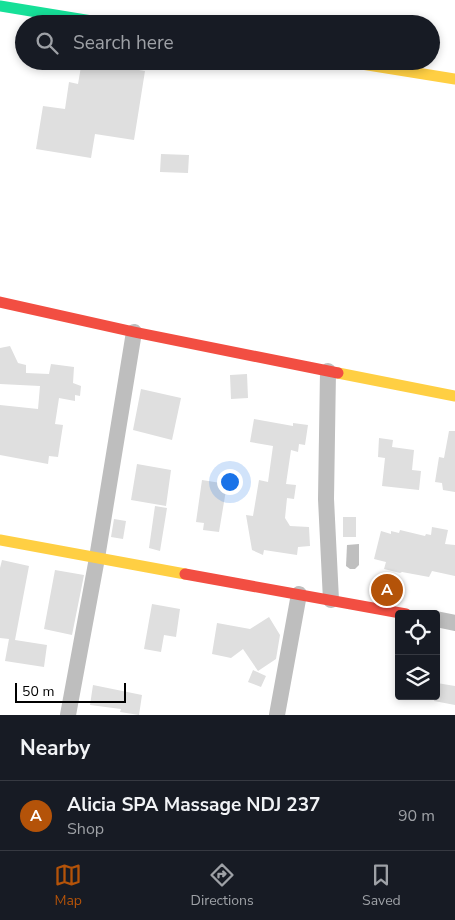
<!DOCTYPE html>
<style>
body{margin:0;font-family:"Nunito Sans",sans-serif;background:#242831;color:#f1f3f6}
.controls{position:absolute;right:15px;bottom:15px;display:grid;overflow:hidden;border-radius:5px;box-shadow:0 2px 8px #0003}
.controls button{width:45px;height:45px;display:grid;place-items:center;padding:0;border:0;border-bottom:1px solid #363941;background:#171b24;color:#f1f3f6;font:25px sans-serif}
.scale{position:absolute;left:15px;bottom:12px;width:111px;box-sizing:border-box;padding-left:5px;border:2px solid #000;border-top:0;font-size:14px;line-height:18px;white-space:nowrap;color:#000;-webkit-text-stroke:4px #fff;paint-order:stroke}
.you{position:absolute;left:229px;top:481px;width:18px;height:18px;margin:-12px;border:4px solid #fff;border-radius:50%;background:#1a73e8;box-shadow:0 0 0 8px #1a73e833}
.badge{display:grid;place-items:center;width:32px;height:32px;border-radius:50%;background:#b45309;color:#fff;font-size:16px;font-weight:700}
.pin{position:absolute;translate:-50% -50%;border:2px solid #fff;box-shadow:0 1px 5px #0006}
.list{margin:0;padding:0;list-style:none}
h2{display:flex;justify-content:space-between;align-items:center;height:65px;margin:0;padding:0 20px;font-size:21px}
h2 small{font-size:16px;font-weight:400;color:#9ea1a6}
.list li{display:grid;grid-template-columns:32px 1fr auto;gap:15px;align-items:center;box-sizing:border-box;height:70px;padding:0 20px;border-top:1px solid #363941}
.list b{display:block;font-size:19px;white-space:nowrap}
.list p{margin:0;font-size:16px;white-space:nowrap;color:#9ea1a6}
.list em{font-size:16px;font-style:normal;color:#9ea1a6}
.icon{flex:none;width:28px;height:28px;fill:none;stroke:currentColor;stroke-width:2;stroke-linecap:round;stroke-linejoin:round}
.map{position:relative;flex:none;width:455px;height:715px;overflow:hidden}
.search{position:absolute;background:#171b24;box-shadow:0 2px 8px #0003;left:15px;right:15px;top:15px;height:55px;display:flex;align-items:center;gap:12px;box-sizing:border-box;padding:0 18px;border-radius:28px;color:#9ea1a6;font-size:19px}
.sheet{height:135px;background:#171b24}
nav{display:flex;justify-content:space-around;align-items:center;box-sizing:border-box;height:70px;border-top:1px solid #363941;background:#171b24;font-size:14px;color:#9ea1a6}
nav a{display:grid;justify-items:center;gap:2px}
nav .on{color:#b45309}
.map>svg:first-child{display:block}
</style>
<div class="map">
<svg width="455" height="715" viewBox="0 0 455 715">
<rect width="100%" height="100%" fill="#fff"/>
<path fill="#bfbfbf" d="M359 544V565L355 569H350L346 566 347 545Z"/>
<path fill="#dfdfdf" d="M82 61 145 71 134 140 95 134 91 158 36 149 43 106 65 109 69 82 78 84Z
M161 154 189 155 188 173 160 172Z
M10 346 18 363 26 365V373L49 374 51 364 74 367 73 383 81 386 80 396 75 395V401L59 398 55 424 63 425 58 457 49 456 48 464 0 455V405L38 409 40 386 0 384V348Z
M247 374 248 398 231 399 230 375Z
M141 389 181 398 172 440 133 430Z
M254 419 293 426V423L308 425 305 445 299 444 298 452 291 450 286 484 296 485 294 499 287 498 285 518 290 526 309 527 310 546 298 547 297 555 264 550 263 555 252 550 246 515 253 516 259 480 268 482 273 446 250 442Z
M449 431H455V492L443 490 442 483 435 482 439 457 444 458Z
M379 438 393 440 392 447 414 450 412 470 421 471 419 490 382 486 385 458 378 457Z
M137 464 171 470 166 506 131 500Z
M202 480 227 484 219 532 203 530 204 523 196 522Z
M155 506 167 508 160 551 149 548Z
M343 517H356V537H343Z
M114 519 126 521 123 539 111 537Z
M432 527 448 530 445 544 455 545V576L432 571 429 577 402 572 400 573 384 569 386 562 374 559 381 531 391 534V531L399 533 400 530 425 536 426 534 431 535Z
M2 560 29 566 15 640 47 645 44 667 5 661 9 639 0 638V568Z
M55 570 84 575 72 635 44 629Z
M152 604 180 609 176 637 164 635 161 652 144 649Z
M269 617 280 635 276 659 258 671 243 649 231 658 212 654 217 623 250 629Z
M253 670 266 676 261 687 248 682Z
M437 683 455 686V705L434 701 435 696H436Z
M93 685 142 695 139 715 120 712 121 709 90 705Z"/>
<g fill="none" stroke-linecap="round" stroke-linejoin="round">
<path stroke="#bebebe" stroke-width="16" d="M328 371 326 499 331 600
M436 619 455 623
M68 715 97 558 134 332
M277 715 299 594"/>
<path stroke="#16e098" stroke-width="11" d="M0 6 110 24"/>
<path stroke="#ffcf43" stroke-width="11" d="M343 61 455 79
M338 373 455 396
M0 540 185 574"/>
<path stroke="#f24e42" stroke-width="11" d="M0 302 134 332 338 373
M185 574 406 614"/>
</g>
</svg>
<div class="controls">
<button><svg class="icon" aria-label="locate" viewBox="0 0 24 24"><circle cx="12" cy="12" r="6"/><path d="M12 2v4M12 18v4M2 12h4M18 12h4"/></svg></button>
<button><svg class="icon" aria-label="layers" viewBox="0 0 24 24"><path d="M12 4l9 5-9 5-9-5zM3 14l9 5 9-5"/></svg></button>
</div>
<div class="scale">50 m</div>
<div class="you"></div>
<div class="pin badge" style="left:387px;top:590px">A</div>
<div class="search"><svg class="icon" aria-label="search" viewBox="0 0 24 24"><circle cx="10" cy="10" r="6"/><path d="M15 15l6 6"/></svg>Search here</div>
</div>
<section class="sheet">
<h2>Nearby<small></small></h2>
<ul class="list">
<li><span class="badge">A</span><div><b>Alicia SPA Massage NDJ 237</b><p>Shop</p></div><em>90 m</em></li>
</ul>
</section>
<nav>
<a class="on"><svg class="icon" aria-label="map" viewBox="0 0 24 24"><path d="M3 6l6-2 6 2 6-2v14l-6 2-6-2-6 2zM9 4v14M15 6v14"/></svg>Map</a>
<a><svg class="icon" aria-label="directions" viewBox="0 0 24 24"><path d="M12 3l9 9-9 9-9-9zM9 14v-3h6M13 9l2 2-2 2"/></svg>Directions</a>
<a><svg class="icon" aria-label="saved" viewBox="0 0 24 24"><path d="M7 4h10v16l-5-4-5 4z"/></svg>Saved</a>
</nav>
